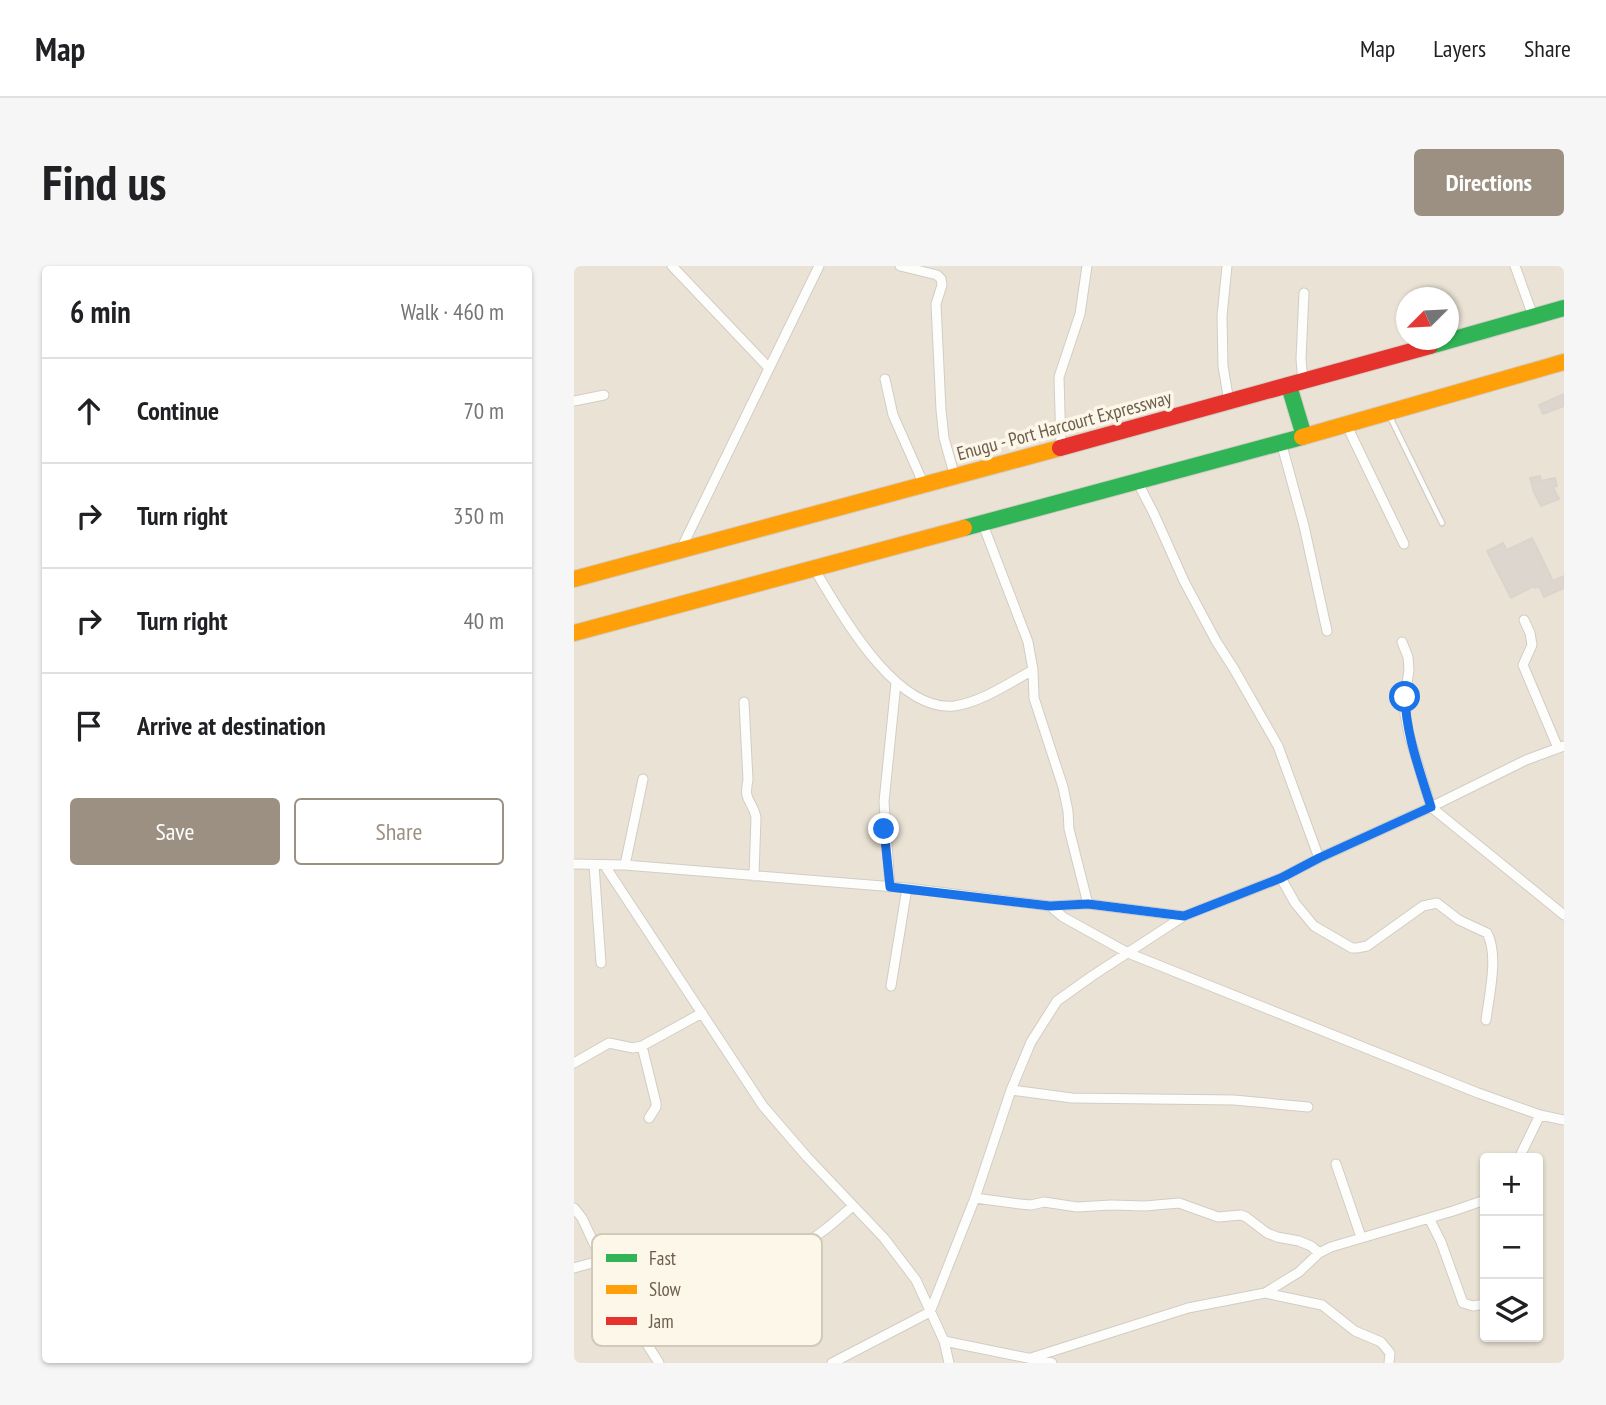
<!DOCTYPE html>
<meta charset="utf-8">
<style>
body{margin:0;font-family:"PT Sans Narrow",sans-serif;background:#f6f6f6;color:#202124}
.controls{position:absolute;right:21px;bottom:21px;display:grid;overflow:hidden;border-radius:7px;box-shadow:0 2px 5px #0004}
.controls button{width:63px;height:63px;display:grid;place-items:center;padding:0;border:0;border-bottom:2px solid #e0e0e0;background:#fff;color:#202124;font:35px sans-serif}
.compass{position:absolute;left:822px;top:21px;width:63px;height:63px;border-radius:50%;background:#fff;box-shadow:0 2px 5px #0004;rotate:246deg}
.stop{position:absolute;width:21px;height:21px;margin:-16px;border:5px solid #1a73e8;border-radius:50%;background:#fff}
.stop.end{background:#1a73e8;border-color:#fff;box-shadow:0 2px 7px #0008}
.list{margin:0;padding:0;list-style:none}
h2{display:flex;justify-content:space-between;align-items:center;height:91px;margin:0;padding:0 28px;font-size:30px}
h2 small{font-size:23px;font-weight:400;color:#757577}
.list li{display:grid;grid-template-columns:46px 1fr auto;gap:21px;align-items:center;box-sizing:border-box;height:105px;padding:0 28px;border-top:2px solid #e0e0e0}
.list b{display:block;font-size:26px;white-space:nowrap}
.list em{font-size:23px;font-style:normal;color:#757577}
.actions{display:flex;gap:14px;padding:21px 28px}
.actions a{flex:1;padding:16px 0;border:2px solid #9c9083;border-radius:7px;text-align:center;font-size:24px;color:#9c9083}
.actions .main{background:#9c9083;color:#fff}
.icon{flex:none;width:38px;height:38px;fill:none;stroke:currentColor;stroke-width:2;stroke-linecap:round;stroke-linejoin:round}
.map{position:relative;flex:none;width:990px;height:1097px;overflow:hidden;border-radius:7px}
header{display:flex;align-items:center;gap:42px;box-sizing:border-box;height:98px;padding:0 35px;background:#fff;border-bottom:2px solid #e0e0e0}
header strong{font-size:33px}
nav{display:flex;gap:38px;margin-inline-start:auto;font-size:24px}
.intro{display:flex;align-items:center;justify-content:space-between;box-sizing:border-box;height:168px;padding:0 42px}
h1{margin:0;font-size:49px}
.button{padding:18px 32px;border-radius:7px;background:#9c9083;color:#fff;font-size:24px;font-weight:700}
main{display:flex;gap:42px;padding:0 42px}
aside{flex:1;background:#fff;border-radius:7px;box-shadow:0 2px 5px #0004}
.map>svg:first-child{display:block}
</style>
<header>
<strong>Map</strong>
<nav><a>Map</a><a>Layers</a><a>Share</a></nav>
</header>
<div class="intro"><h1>Find us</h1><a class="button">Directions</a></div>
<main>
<aside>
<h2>6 min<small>Walk · 460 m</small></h2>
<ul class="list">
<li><svg class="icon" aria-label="ahead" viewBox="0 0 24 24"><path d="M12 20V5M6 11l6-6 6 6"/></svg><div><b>Continue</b></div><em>70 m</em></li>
<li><svg class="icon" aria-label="right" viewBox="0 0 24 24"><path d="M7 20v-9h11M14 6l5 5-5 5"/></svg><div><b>Turn right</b></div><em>350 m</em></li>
<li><svg class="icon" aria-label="right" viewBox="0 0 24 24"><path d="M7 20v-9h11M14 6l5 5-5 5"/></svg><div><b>Turn right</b></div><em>40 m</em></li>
<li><svg class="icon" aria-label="arrive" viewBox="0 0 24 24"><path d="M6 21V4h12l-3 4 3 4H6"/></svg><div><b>Arrive at destination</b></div></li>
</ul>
<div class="actions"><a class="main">Save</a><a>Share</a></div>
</aside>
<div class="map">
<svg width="990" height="1097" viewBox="0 0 990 1097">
<rect width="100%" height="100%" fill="#f3f0e8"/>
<path fill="#eae3d5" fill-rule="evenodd" d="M0 0H990V1097H0ZM832 32H874V74H832ZM911 892H964V1071H911Z"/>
<path fill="#ddd6ce" stroke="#dbd4cb" stroke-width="2" d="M990 128V140L969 148 965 139Z
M966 210 967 215 981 212 983 220 979 221 985 233 967 240 960 226 956 212Z
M958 272 979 315 990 310V322L970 331 965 320 961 322 960 320 937 332 913 285 929 277 933 284Z"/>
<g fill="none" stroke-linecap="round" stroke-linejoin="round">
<g stroke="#d1ccc5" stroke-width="7">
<path id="lane" d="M816 151 868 257"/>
</g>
<g stroke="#d1ccc5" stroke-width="11">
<path id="street" d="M98 0 195 102
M326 0 363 9 367 13 368 19 362 38 367 144 370 172 381 211
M653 0 648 50 649 100 655 136
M941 0 959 50
M311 113 319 149 350 219
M729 116 727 93 730 27
M0 135 30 129
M772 158 830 278
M707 176 730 260 753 365
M487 182 485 111 506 48 513 0
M563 215 580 248 610 315 642 375 660 403 704 480 745 592
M408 256 454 376 459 404 460 432 489 521 494 545 495 563 514 638
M106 285 245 0
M239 301C266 345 320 446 380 440 408 436 435 417 459 404
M950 354 956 367 958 379 949 399 984 482
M828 376 834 391 835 404 831 431V448L835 469 857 541 990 649
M170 436 174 514C169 536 178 533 182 551L180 610
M0 598 51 599 333 622 476 640 514 638 610 650
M20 599 27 697
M51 599 69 513
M31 600 189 840 233 891 310 972 342 1014 370 1075 375 1097
M707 612 721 637 740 660 778 682H783L793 680 849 640 863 637 885 654 913 667C925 689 915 730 912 754
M316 621 310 536 322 417
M476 640 489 651 554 687 904 827 966 849 990 854
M317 720 333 622
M68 780 82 837V841L75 852
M0 797 35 777 59 782 68 780 128 747
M437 824 498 832 660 834 734 841
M945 892 966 849
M762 898 787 971
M401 932 446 938 457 939 470 936 503 941 537 939 571 940 605 937 644 951 667 949 672 951 693 967 703 971 725 975 737 980 745 987
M0 942 8 952 24 986 30 1020 37 1036 50 1053 71 1075 85 1097
M855 952 867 976 889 1037 899 1040 911 1038
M0 1002 25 995
M137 1014C141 1017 141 1018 147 1018 169 1019 231 979 249 965 260 957 269 948 279 940
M691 1027 748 1039 781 1065 807 1076 816 1087 815 1097
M370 1075 478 1097
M457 1092 614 1042 691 1027 725 1006 745 987 757 981 879 945 911 934
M258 1097 356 1046 401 932 437 824 457 776 483 735 518 710 610 650 707 612 745 592 857 541 952 494 990 480"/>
</g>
<g stroke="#d3cdc6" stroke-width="18">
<path id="fast" d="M856 80 990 42
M715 120 730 170
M390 262 728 171"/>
</g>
<g stroke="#d3cdc6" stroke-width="18">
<path id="slow" d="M728 171 990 96
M0 313 486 182
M0 367 390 262"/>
</g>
<g stroke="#d3cdc6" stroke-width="18">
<path id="jam" d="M486 182 856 80"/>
</g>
<use href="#lane" stroke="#fdfdfc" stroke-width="4.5"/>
<use href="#street" stroke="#fdfdfc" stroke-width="9"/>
<use href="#fast" stroke="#30b455" stroke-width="16"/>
<use href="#slow" stroke="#ff9f0a" stroke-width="16"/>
<use href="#jam" stroke="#e5322d" stroke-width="16"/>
</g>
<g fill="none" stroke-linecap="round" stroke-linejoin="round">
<path stroke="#1a73e8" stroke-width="9" d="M310 563 316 621 476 640 514 638 610 650 707 612 745 592 857 541C846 505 832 469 831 431"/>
</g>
<g text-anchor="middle" stroke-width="7" stroke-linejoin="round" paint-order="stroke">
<g font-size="19" fill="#6d5d4d" stroke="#fcf7e9">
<text transform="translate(490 159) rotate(-15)" y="7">Enugu - Port Harcourt Expressway</text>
</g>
</g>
<rect x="18" y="968" width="230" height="112" rx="10" fill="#fcf7e9" stroke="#d1c9ba" stroke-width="2"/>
<rect x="32" y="988" width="31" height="8" fill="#30b455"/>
<rect x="32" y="1019" width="31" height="9" fill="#ff9f0a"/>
<rect x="32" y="1051" width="31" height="8" fill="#e5322d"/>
<g font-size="19" fill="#6d5d4d">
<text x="75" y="999">Fast</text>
<text x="75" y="1030">Slow</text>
<text x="75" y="1062">Jam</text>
</g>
</svg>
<div class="controls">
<button>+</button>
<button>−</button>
<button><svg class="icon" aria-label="layers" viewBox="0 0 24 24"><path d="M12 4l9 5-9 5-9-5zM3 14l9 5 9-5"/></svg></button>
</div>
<svg class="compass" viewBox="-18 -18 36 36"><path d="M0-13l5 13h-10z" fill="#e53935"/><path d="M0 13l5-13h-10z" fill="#757577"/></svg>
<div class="stop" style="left:831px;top:431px"></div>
<div class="stop end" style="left:310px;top:563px"></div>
</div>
</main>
